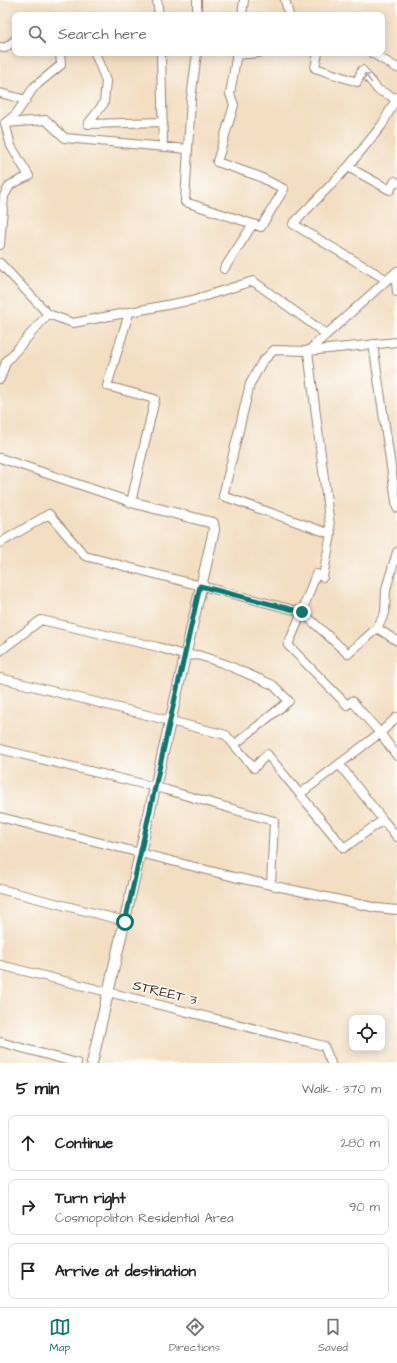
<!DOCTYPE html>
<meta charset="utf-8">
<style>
body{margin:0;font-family:"Architects Daughter",sans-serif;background:#f6f6f6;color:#202124}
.controls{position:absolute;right:12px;bottom:12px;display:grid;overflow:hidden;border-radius:8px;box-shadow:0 2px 10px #0003}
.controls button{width:36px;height:36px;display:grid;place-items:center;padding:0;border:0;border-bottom:1px solid #e0e0e0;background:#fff;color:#202124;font:20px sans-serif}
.stop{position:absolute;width:12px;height:12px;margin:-9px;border:3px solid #0f766e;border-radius:50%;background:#fff}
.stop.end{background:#0f766e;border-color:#fff;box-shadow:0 1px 4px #0008}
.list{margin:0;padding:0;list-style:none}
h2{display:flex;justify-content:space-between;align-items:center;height:52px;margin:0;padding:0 16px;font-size:17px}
h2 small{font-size:13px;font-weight:400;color:#757577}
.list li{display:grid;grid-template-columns:26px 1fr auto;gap:12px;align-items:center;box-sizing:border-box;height:56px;margin:0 8px 8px;padding:0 8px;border:1px solid #e0e0e0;border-radius:8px}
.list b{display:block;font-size:15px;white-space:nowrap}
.list p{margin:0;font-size:13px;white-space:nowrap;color:#757577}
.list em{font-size:13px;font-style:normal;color:#757577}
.icon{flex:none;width:22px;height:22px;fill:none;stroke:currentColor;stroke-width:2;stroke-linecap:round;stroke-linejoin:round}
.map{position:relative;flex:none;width:397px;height:1063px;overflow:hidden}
.search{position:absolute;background:#fff;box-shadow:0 2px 10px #0003;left:12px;right:12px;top:12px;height:44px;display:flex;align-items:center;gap:10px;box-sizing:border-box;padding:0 14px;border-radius:8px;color:#757577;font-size:15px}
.sheet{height:244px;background:#fff}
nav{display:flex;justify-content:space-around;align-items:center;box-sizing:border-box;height:56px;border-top:1px solid #e0e0e0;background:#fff;font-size:11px;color:#757577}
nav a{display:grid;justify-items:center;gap:2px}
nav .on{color:#0f766e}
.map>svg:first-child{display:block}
</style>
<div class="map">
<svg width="397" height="1063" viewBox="0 0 397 1063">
<rect width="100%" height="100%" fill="#fdfcf7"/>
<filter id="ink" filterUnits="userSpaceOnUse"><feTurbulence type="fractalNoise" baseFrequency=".025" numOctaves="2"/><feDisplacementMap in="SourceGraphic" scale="8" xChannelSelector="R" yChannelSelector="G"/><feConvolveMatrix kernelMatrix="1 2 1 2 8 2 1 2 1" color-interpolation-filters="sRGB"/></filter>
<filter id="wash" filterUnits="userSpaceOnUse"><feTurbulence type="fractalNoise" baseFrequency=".012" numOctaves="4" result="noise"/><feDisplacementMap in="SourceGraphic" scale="16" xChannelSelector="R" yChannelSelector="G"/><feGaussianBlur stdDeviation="0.9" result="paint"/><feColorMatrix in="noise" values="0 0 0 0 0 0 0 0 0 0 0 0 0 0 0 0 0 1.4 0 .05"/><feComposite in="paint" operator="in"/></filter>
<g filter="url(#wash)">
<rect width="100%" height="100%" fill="#f3dec2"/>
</g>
<g filter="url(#ink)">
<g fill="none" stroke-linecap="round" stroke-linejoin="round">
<g stroke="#978470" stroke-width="10">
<path id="minor" d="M157 0 159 15
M285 0 289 15
M197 15V0
M242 15 244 0
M0 47 5 48 15 40
M95 53 106 81 104 103 88 124 163 122
M161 53 163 146
M318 53 315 68 357 82 362 70 378 90 391 96 397 103
M372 53 397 68
M236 55 259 53
M0 93 26 100
M5 123 16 114 34 87 61 65 60 53
M188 149 185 202 253 224
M348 167 390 190 395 181 397 183
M0 245 4 196 10 185 29 176 11 146 5 123 46 120 65 138 188 149 191 99 197 53
M0 263 48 314 73 323 193 300 253 281 326 334
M224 269 253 224 261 227 284 189 258 176 217 162 234 105 230 94 237 53
M395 273 397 292
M387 280 293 224 348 167 382 125 397 97
M373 344 397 508
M0 379 6 362 48 314
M0 458 131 502 155 399 107 386 129 313
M331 534 223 496 250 384 262 362 274 350 308 351 397 271
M0 543 49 514 85 556 302 612 316 574 323 577 331 534 308 351 397 342
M377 628 397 641
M0 651 41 620 158 647 186 656 198 655 225 664 273 685 289 701 234 745 254 768 267 754 344 848 383 820 397 837
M0 678 226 735 234 745
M397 717 380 733 397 756
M0 749 167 790 274 821 271 885
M339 764 383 820
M300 794 380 733 352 701 347 705 288 645 302 612 348 654 377 628 385 613 386 589 397 552
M0 817 234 877 377 908 397 910
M0 889 125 921
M0 965 324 1046 331 1063
M0 1042 77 1063"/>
</g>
<g stroke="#978470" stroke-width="12">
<path id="tertiary" d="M92 1063 214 530 213 523 131 502"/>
</g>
<use href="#minor" stroke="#fff" stroke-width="8"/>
<use href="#tertiary" stroke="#fff" stroke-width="10"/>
</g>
<defs><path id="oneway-shaft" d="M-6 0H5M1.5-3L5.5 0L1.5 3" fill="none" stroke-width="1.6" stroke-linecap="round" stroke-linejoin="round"/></defs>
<use stroke="#a79f9a" href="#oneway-shaft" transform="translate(368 78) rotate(-128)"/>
</g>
<g fill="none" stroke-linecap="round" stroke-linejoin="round" filter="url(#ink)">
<path stroke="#0f766e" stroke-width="5" d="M125 922 200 586 302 612"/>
</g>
<g text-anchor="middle" stroke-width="3" stroke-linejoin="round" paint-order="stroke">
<g font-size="14" fill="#3b2a1e" stroke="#fdfcf7">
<text transform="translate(165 992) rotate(14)" y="5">STREET 3</text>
</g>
</g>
</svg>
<div class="controls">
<button><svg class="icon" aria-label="locate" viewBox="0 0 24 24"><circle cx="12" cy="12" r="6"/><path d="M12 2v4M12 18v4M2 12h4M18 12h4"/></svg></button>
</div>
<div class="stop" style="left:125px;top:922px"></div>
<div class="stop end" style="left:302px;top:612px"></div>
<div class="search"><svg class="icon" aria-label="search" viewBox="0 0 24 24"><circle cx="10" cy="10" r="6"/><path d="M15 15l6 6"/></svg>Search here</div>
</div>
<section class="sheet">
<h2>5 min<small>Walk · 370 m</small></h2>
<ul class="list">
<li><svg class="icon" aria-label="ahead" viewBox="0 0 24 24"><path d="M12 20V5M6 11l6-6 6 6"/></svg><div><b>Continue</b></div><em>280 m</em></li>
<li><svg class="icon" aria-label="right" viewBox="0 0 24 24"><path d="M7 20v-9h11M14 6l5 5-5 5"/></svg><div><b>Turn right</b><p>Cosmopoliton Residential Area</p></div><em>90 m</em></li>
<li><svg class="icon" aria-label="arrive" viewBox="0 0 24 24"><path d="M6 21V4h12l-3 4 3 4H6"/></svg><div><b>Arrive at destination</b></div></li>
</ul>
</section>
<nav>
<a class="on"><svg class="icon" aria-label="map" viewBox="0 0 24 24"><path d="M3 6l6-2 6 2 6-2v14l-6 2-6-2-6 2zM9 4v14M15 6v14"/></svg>Map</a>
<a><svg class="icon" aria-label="directions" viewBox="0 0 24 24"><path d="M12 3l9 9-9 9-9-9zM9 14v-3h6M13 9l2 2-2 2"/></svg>Directions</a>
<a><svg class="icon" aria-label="saved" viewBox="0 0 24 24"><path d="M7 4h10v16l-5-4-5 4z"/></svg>Saved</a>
</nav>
